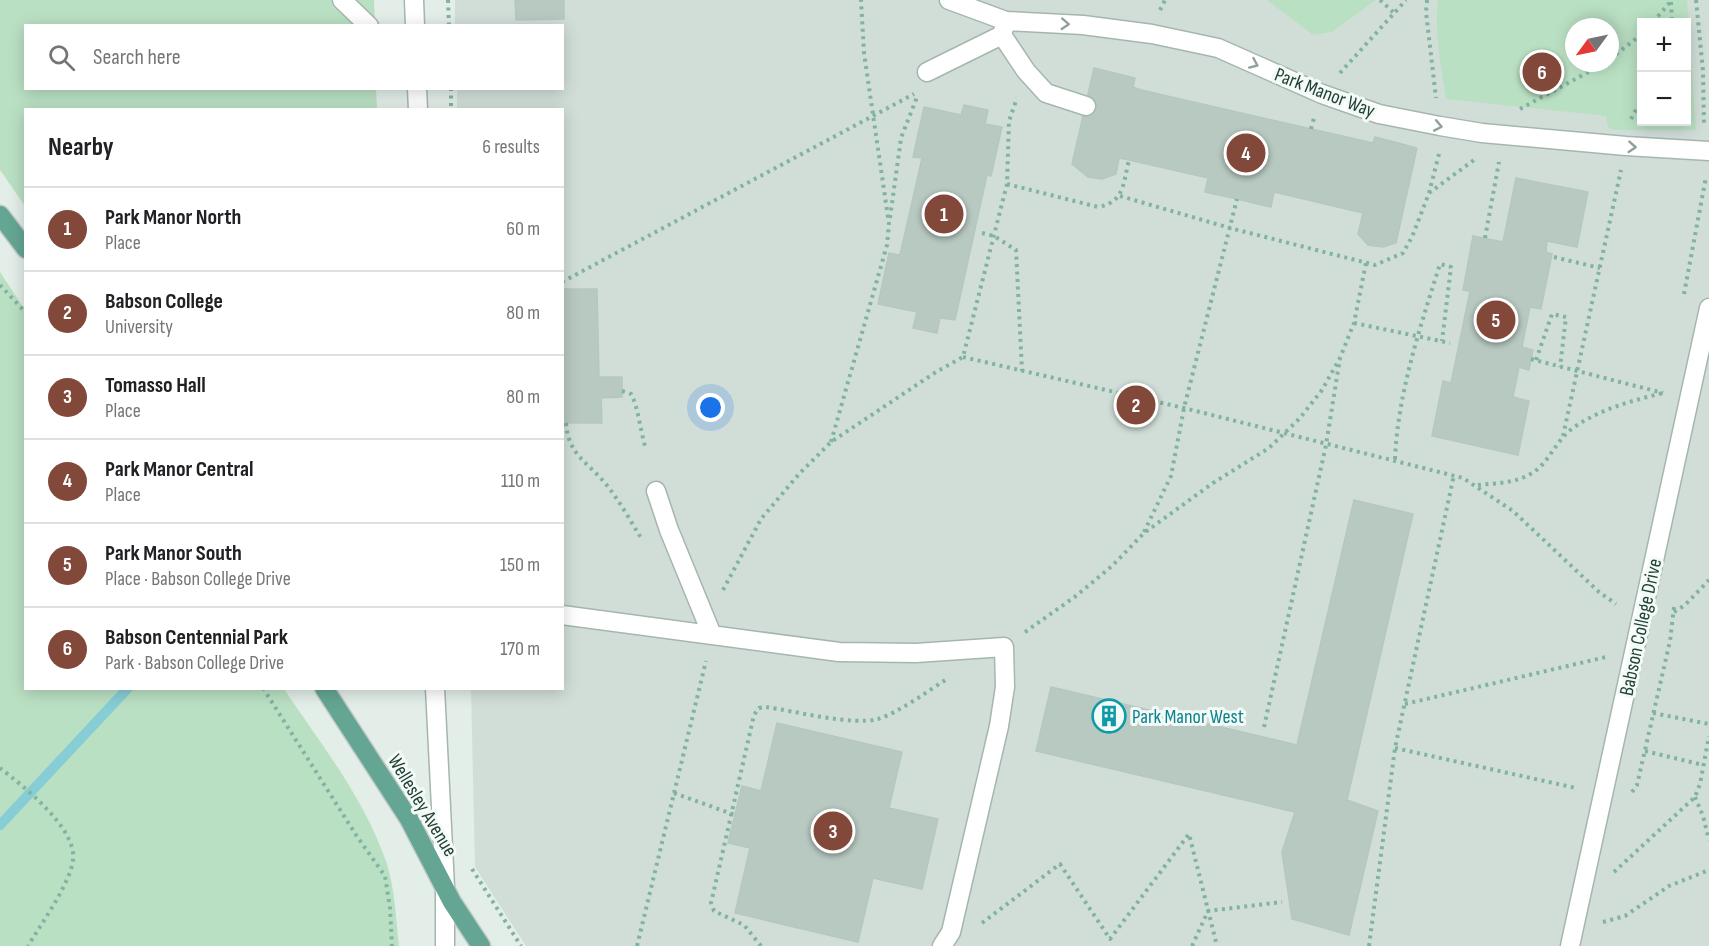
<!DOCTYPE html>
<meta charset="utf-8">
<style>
body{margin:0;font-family:"Sofia Sans Condensed",sans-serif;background:#f2f2f2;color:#202124}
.controls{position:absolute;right:18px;top:18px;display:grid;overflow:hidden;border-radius:0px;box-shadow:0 3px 15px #0003}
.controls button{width:54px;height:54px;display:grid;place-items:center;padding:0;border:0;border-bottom:2px solid #e0e0e0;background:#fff;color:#202124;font:30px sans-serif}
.compass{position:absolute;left:1565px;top:18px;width:54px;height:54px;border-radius:50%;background:#fff;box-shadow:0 3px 15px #0003;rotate:237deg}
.you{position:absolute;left:711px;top:408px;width:21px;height:21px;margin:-15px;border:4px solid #fff;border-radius:50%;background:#1a73e8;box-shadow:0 0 0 9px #1a73e833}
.badge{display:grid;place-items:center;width:39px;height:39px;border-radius:50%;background:#82483a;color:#fff;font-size:20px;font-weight:700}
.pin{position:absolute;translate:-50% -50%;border:3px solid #fff;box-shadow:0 2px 6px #0006}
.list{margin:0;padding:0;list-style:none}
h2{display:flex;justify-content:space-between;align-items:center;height:78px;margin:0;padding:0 24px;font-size:26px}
h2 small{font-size:20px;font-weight:400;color:#757577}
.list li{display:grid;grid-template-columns:39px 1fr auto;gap:18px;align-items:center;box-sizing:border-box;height:84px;padding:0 24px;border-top:2px solid #e0e0e0}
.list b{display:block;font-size:22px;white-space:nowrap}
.list p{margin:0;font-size:20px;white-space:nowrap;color:#757577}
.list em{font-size:20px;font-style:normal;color:#757577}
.icon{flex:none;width:33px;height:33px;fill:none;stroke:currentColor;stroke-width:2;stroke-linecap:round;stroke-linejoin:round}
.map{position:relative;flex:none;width:1709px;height:946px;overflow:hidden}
.search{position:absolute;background:#fff;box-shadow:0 3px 15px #0003;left:24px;top:24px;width:540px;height:66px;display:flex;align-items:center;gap:15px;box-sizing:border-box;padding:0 21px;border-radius:0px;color:#757577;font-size:22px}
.panel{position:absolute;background:#fff;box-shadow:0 3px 15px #0003;left:24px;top:108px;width:540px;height:582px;border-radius:0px}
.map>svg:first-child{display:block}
</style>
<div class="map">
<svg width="1709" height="946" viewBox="0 0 1709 946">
<rect width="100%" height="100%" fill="#e3eee8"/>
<path fill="#d1ded7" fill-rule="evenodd" d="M455 0H1709V946H526L475 867 471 689 562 688V110L457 109V89L562 88V26L455 25ZM1642 22H1686V122H1642ZM1574 27H1610V63H1574Z"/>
<path fill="#bae0c3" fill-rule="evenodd" d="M0 0H374L375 25 26 26V88L376 89 377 109 26 110 25 206 0 170Z
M1267 0H1376L1332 32 1313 35Z
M1438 0H1687L1696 130H1613L1608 127 1606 116 1446 99C1441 66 1434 33 1438 0ZM1642 22H1686V122H1642ZM1574 27H1610V63H1574Z
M0 272 25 310 26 688 284 689C321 744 365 799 387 864 395 890 396 919 399 946H0Z"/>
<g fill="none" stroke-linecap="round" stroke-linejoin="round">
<path stroke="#87cdd6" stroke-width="10" d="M0 825 128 688"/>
</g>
<path fill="#b8c9c1" stroke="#b5c8bf" stroke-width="1.5" d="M515 0H564V19L516 20Z
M1094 68 1135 78 1133 87 1141 90 1373 143 1375 137 1417 148 1396 243 1383 247 1368 245 1358 234 1363 213 1274 192 1271 207 1237 199 1205 192 1208 178 1129 160 1119 158 1116 174 1102 179 1088 177 1072 164Z
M964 105 988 110 985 124 1002 127 991 176 987 175 955 320 940 318 937 333 913 328 917 312 878 304 889 253 900 255 922 158 913 157 924 107 961 115Z
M1516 178 1588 192 1577 247 1547 241 1546 252 1552 254 1541 309 1530 307 1522 347 1533 350 1531 359 1529 370 1519 367 1513 397 1529 401 1518 455 1432 436 1443 381 1451 383 1470 291 1463 290 1473 236 1503 242Z
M562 289H597L599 377H622V397L601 398 602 423H562Z
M1354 500 1413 514 1347 800 1378 811 1349 935 1292 919 1282 852 1295 812 1036 751 1051 687 1297 745Z
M777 723 902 752 889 808 938 819 922 889 873 878 858 942 735 913 750 848 728 843 742 786 761 791Z"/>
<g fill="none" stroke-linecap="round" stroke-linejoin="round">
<g stroke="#a5b6af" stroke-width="21">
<path id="minor" d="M342 0 369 26
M414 0 415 26
M949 0 1006 21 1083 25 1152 34 1218 48 1322 94 1379 114 1440 126 1482 133 1626 146 1709 151
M1006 21 1002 35 1026 71 1046 93 1086 106
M927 72 1002 35
M417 88 418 110
M656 491 669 530 712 635
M562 615 839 652 916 653 1004 647 1005 687 999 726 951 932 942 946
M435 688 445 887V946
M1570 946 1709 308"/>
</g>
<g stroke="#c1cac7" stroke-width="21">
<path id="major" d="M0 215 26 249
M324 688 409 819 452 902 481 946"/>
</g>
<path stroke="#81b3a2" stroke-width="4" stroke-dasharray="3 4.5" stroke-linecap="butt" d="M448 0 449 26
M1380 0 1393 12
M1427 0 1426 12 1436 98
M1696 0 1703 71 1704 125
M1671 2 1672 22
M1160 10 1165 0
M1653 22 1672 0
M1610 59 1642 34
M1340 73 1406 0
M451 88V110
M1520 109 1605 63
M1631 119 1642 99
M1311 129 1314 118
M1007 184 1098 207C1125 202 1123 183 1129 160
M1429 193 1474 160
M1120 196 1230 228 1375 265 1403 253 1412 237 1429 193 1439 154
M890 218 901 138 917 97
M982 233 994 236 1016 250 1022 371
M1485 238 1499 162
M1554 257 1600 268
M562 282 914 94
M0 285 26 313
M1684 294 1706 177
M1354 323 1450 343
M963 357 1184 408 1463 478 1513 511 1599 592 1616 604
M1531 359 1663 393
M1536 360 1552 314 1566 317 1560 367
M622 391 631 394C639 409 640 431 646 449
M566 423C568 454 587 462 605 483 619 500 630 520 641 538
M1563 436 1621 170
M831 442 887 245 889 224 864 53 861 0
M1395 459C1398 392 1420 328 1440 264L1451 267 1442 341
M1478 485C1499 483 1523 483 1540 467 1552 455 1558 439 1573 428 1600 409 1631 401 1663 393
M1144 532 1171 476 1184 408 1237 199
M723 590 761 519 799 474 831 442 936 372 963 357 1007 184 1009 121 1017 98
M1674 612 1685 605 1709 580
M1025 632 1076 596 1112 566 1144 533 1213 483 1269 448 1300 418 1322 390 1340 358
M263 688 356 835 385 876 390 908 392 946
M1405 704 1606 657
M1653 713 1709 724
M1264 727 1326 445 1340 358 1354 323 1366 263
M1395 748 1576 788
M1645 751 1703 765
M0 768C23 786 77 828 73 860 70 884 41 924 28 946
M1632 792 1637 785 1670 641 1674 607
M674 793 735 815
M1695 797 1703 816 1709 840
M472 869 521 946
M1614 872 1695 797 1700 784 1709 736
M1603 922 1625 916 1669 886 1709 870
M982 923 1060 864 1110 939 1189 834 1217 946
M637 946 706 661
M761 946 744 925 714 911 711 903 754 715 759 708 766 707C794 711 853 726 878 719 900 712 926 692 947 679
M1192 946 1208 911 1282 902
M1369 946 1395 748 1454 475"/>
<use href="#minor" stroke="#fff" stroke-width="18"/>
<use href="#major" stroke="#64a693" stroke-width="18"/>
</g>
<defs><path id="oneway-chevron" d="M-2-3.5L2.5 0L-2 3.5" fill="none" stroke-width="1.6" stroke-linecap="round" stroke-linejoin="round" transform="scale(1.5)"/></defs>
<g stroke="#90a09b">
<use href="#oneway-chevron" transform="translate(1065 24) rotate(3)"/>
<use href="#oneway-chevron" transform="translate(1254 64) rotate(24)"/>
<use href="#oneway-chevron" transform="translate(1438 126) rotate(11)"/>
<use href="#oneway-chevron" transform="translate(1632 147) rotate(4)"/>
</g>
<defs>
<g id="building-ring" transform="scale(1.725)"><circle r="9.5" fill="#f4faf6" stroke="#0f9aa8" stroke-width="1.5"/><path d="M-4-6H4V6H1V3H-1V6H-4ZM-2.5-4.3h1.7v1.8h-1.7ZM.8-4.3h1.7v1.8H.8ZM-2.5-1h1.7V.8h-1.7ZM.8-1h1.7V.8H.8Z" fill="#0f9aa8"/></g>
</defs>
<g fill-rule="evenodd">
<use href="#building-ring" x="1109" y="716"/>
</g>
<g text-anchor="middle" stroke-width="6" stroke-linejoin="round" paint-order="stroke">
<g font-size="20" fill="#214037" stroke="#f4faf6">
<text transform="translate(1325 92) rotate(21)" y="7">Park Manor Way</text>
<text transform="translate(1640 627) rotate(-78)" y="7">Babson College Drive</text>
<text transform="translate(423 805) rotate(59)" y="7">Wellesley Avenue</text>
</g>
<g font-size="20" fill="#0d838f" stroke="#f4faf6" text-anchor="start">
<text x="1132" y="723">Park Manor West</text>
</g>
</g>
</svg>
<div class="controls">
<button>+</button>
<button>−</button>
</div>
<svg class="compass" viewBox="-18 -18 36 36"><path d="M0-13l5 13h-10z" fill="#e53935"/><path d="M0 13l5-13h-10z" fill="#757577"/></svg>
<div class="you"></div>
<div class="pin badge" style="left:944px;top:214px">1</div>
<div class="pin badge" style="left:1136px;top:405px">2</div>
<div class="pin badge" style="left:833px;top:831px">3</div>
<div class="pin badge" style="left:1246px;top:153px">4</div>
<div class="pin badge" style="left:1496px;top:320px">5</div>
<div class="pin badge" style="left:1542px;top:72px">6</div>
<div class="search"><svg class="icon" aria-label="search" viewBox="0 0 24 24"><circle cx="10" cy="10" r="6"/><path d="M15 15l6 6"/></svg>Search here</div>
<section class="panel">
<h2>Nearby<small>6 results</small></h2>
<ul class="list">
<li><span class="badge">1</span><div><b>Park Manor North</b><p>Place</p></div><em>60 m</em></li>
<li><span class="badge">2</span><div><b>Babson College</b><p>University</p></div><em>80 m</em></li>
<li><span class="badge">3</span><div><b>Tomasso Hall</b><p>Place</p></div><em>80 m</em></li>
<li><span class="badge">4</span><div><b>Park Manor Central</b><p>Place</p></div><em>110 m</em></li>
<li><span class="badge">5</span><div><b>Park Manor South</b><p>Place · Babson College Drive</p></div><em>150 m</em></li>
<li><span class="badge">6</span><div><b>Babson Centennial Park</b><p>Park · Babson College Drive</p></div><em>170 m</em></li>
</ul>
</section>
</div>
